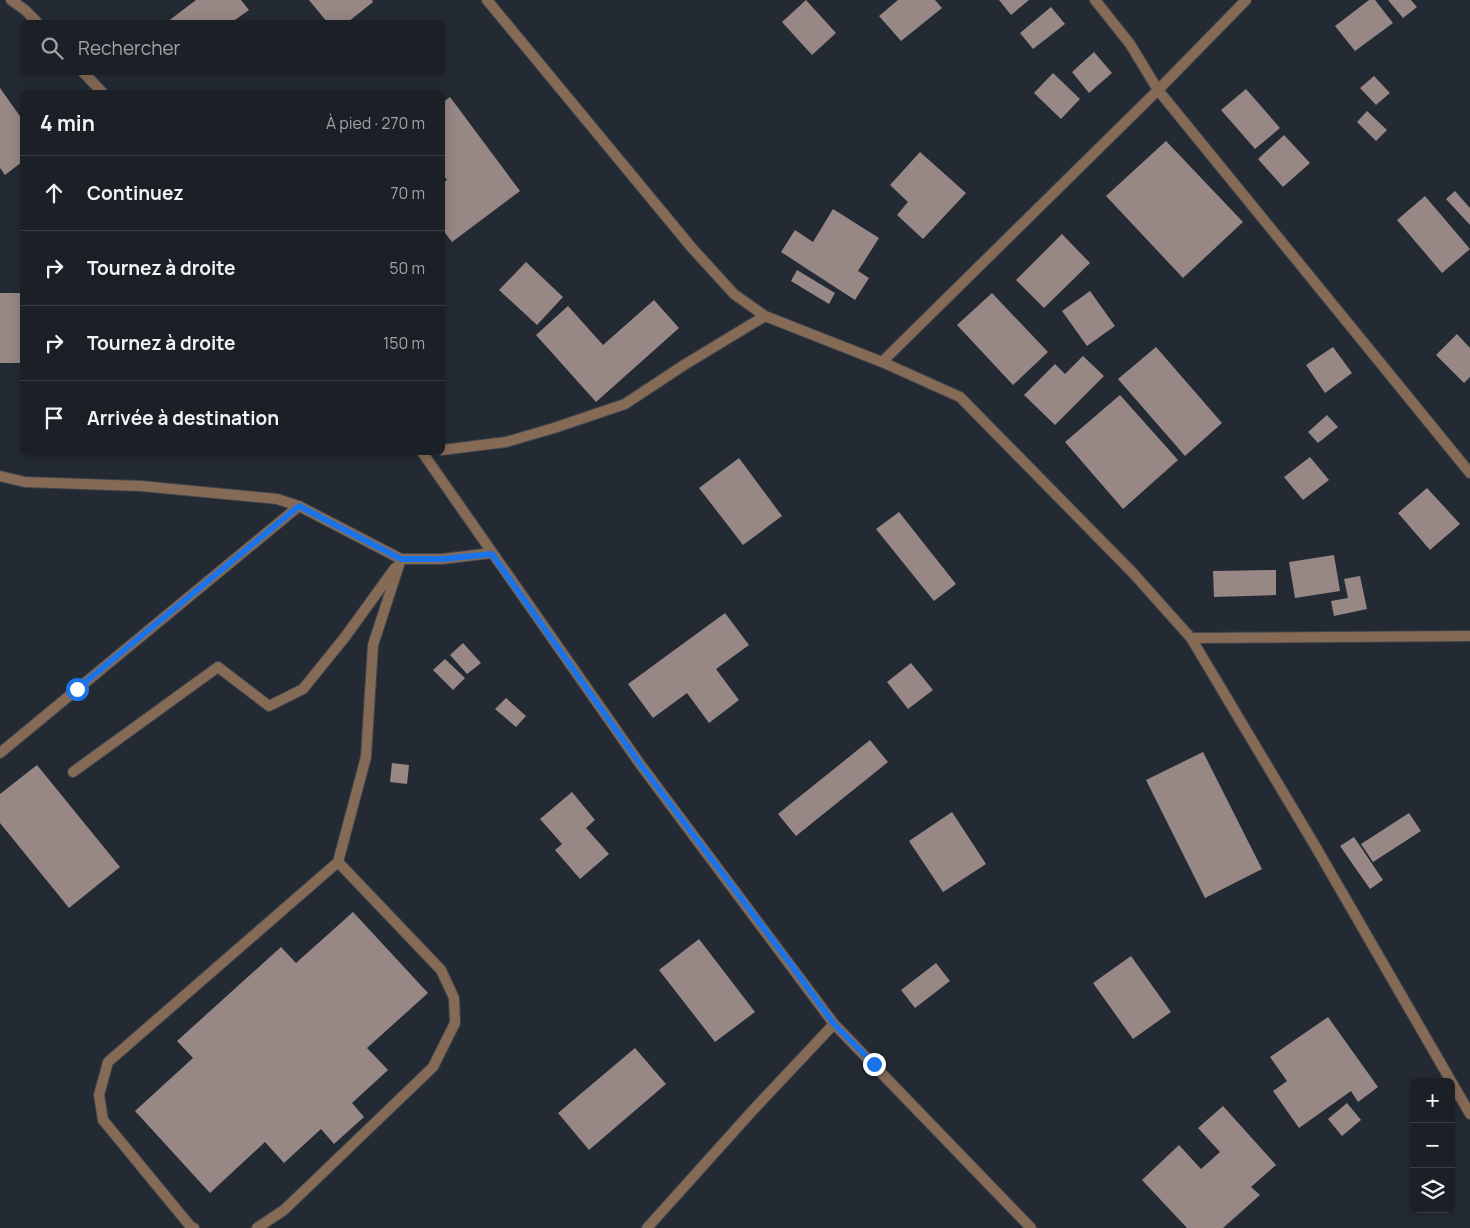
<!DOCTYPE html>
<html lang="fr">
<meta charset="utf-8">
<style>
body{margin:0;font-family:Manrope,sans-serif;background:#24282e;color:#f1f3f6}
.controls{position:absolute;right:15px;bottom:15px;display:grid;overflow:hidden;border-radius:8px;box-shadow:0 2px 12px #0003}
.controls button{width:45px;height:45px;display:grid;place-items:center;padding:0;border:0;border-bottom:1px solid #393e43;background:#1b2026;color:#f1f3f6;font:25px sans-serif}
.stop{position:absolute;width:15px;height:15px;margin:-11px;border:4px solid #1a73e8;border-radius:50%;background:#fff}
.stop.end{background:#1a73e8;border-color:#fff;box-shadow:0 1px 5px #0008}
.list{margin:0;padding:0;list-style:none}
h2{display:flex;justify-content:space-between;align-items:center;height:65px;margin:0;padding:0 20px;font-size:21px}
h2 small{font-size:16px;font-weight:400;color:#a0a3a7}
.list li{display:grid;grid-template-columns:32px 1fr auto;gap:15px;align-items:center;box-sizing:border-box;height:75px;padding:0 20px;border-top:1px solid #393e43}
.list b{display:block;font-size:19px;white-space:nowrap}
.list em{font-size:16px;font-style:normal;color:#a0a3a7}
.icon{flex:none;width:28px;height:28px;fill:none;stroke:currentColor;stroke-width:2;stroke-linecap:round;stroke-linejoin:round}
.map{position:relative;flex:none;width:1470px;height:1228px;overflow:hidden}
.search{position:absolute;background:#1b2026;box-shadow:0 2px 12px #0003;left:20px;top:20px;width:425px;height:55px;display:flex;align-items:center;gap:12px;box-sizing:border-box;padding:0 18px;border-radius:8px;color:#a0a3a7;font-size:19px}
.panel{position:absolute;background:#1b2026;box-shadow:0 2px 12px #0003;left:20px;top:90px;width:425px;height:365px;border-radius:8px}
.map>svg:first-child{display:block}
</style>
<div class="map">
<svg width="1470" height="1228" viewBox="0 0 1470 1228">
<rect width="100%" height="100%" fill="#242a33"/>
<path fill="#978886" d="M196 0H241L249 10 232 22H167Z
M309 0H372L373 2 348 22H327Z
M806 0 836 33 812 55 782 22Z
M898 0H935L942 8 901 41 879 16Z
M999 0H1029L1011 15Z
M1369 0H1375L1393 23 1355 51 1335 26Z
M1388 0H1411L1417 7 1403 18Z
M1051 7 1065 24 1033 49 1020 33Z
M1094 52 1112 73 1089 93 1072 72Z
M1053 73 1080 99 1061 119 1034 93Z
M1374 76 1390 93 1376 105 1360 88Z
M0 88 22 119V162L5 175 0 168Z
M1246 89 1280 128 1255 149 1221 110Z
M450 97 520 191 452 242 442 229V183L447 180 442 174V103Z
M1367 111 1387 130 1376 141 1357 122Z
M1284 135 1310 163 1283 187 1258 159Z
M1166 141 1243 222 1183 278 1106 196Z
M920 152 966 193 923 239 897 215 908 202 890 185Z
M1455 191 1470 208V225L1446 199Z
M1425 196 1470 249 1442 273 1397 220Z
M833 209 879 238 858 271 869 278 855 300 781 252 795 230 813 242Z
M1062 234 1090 263 1044 308 1016 280Z
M526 262 563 297 537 325 499 290Z
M797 270 835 293 829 304 791 281Z
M1090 291 1115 326 1087 346 1062 311Z
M0 293H22V363H0Z
M992 293 1048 352 1013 385 957 325Z
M654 300 679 328 596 402 536 335 568 306 603 345Z
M1457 334 1470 348V377L1464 383 1436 355Z
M1156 347 1222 423 1185 456 1118 379Z
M1333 347 1352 373 1325 393 1306 365Z
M1083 356 1104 376 1055 425 1024 395 1055 364 1065 374Z
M1120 395 1178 460 1123 509 1065 442Z
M1327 415 1338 427 1318 443 1308 432Z
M1310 457 1329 480 1303 500 1284 477Z
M739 458 782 516 743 545 699 488Z
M1427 488 1460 524 1430 550 1398 513Z
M899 512 956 584 934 601 876 529Z
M1334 555 1340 591 1295 598 1289 562Z
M1276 570V595L1214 597 1213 571Z
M1360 576 1367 609 1334 616 1331 601 1348 598 1344 579Z
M725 613 749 645 716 669 739 700 709 723 687 693 653 718 628 684Z
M463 643 481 663 467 674 450 655Z
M445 659 465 678 453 690 433 670Z
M911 663 933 690 908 709 887 682Z
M506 698 526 716 516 727 495 709Z
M870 740 888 762 796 836 778 814Z
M1203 752 1262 869 1205 898 1146 780Z
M392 763 409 765 407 784 390 782Z
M37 765 120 867 69 908 0 823V794Z
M572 792 595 820 586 828 609 854 580 879 555 850 562 844 540 819Z
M952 812 986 864 943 892 909 841Z
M1409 813 1421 831 1373 862 1361 844Z
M1354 837 1383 880 1370 889 1340 846Z
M353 912 428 993 367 1048 388 1070 352 1103 364 1117 334 1144 321 1129 284 1163 265 1142 210 1193 135 1111 193 1058 177 1041 281 947 296 963Z
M699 939 755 1012 715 1042 659 970Z
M1131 956 1171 1012 1133 1039 1093 983Z
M936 963 950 981 915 1008 901 990Z
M1328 1017 1378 1087 1358 1102 1351 1091 1299 1128 1273 1091 1287 1081 1270 1057Z
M635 1048 666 1084 589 1150 558 1113Z
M1347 1103 1361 1120 1342 1136 1328 1119Z
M1223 1106 1276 1165 1251 1187 1260 1195 1223 1228H1187L1142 1180 1179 1145 1201 1169 1220 1152 1198 1128Z"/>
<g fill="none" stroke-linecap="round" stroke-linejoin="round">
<g stroke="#3f454d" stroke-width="12">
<path id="service" d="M0 476 25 482 141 486 277 499 299 506
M73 772 218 667 269 706 303 689 345 637 395 568
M194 1228 191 1227 103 1120 99 1095 108 1062 338 862 366 757 373 645 401 559
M257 1228 284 1210 433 1067 455 1023 454 998 441 970 338 862"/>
</g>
<g stroke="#3f454d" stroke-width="12">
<path id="minor" d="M487 0 692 248 734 294 765 316 882 362 960 397 1132 572 1191 638 1314 844 1470 1114
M1246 0 1158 90 1470 473
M882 362 1158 90 1130 44 1095 0
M442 450 506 442 554 428 625 404 684 365 765 316
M1191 638 1470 636
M0 753 299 506 401 559H442L492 553
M647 1228 754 1109 834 1024"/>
</g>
<g stroke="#3f454d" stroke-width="12">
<path id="tertiary" d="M11 0 25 10 37 22
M83 72 102 92
M422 452 640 764 834 1024 1031 1228"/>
</g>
<use href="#service" stroke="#856a56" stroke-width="10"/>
<use href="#minor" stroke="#856a56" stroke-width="10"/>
<use href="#tertiary" stroke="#856a56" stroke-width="10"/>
</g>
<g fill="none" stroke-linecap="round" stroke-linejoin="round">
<path stroke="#1a73e8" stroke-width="6" d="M77 689 299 506 401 559H442L492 554 640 764 789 962 834 1024 874 1064"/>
</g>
</svg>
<div class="controls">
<button>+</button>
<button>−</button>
<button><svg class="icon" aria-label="layers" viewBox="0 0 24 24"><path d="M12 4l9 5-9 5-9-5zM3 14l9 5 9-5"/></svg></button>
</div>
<div class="stop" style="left:77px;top:689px"></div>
<div class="stop end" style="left:874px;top:1064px"></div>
<div class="search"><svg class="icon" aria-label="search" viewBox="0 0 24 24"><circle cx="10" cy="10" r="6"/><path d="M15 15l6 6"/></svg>Rechercher</div>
<section class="panel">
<h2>4 min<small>À pied · 270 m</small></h2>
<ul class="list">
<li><svg class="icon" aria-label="ahead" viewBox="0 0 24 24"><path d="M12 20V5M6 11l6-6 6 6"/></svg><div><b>Continuez</b></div><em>70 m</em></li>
<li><svg class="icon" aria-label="right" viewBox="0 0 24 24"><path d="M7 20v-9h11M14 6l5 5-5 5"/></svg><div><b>Tournez à droite</b></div><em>50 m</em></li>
<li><svg class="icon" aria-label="right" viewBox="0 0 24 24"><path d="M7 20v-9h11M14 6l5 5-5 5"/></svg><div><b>Tournez à droite</b></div><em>150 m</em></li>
<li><svg class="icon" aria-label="arrive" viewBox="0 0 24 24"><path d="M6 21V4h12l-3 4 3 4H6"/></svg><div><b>Arrivée à destination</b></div></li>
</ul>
</section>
</div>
